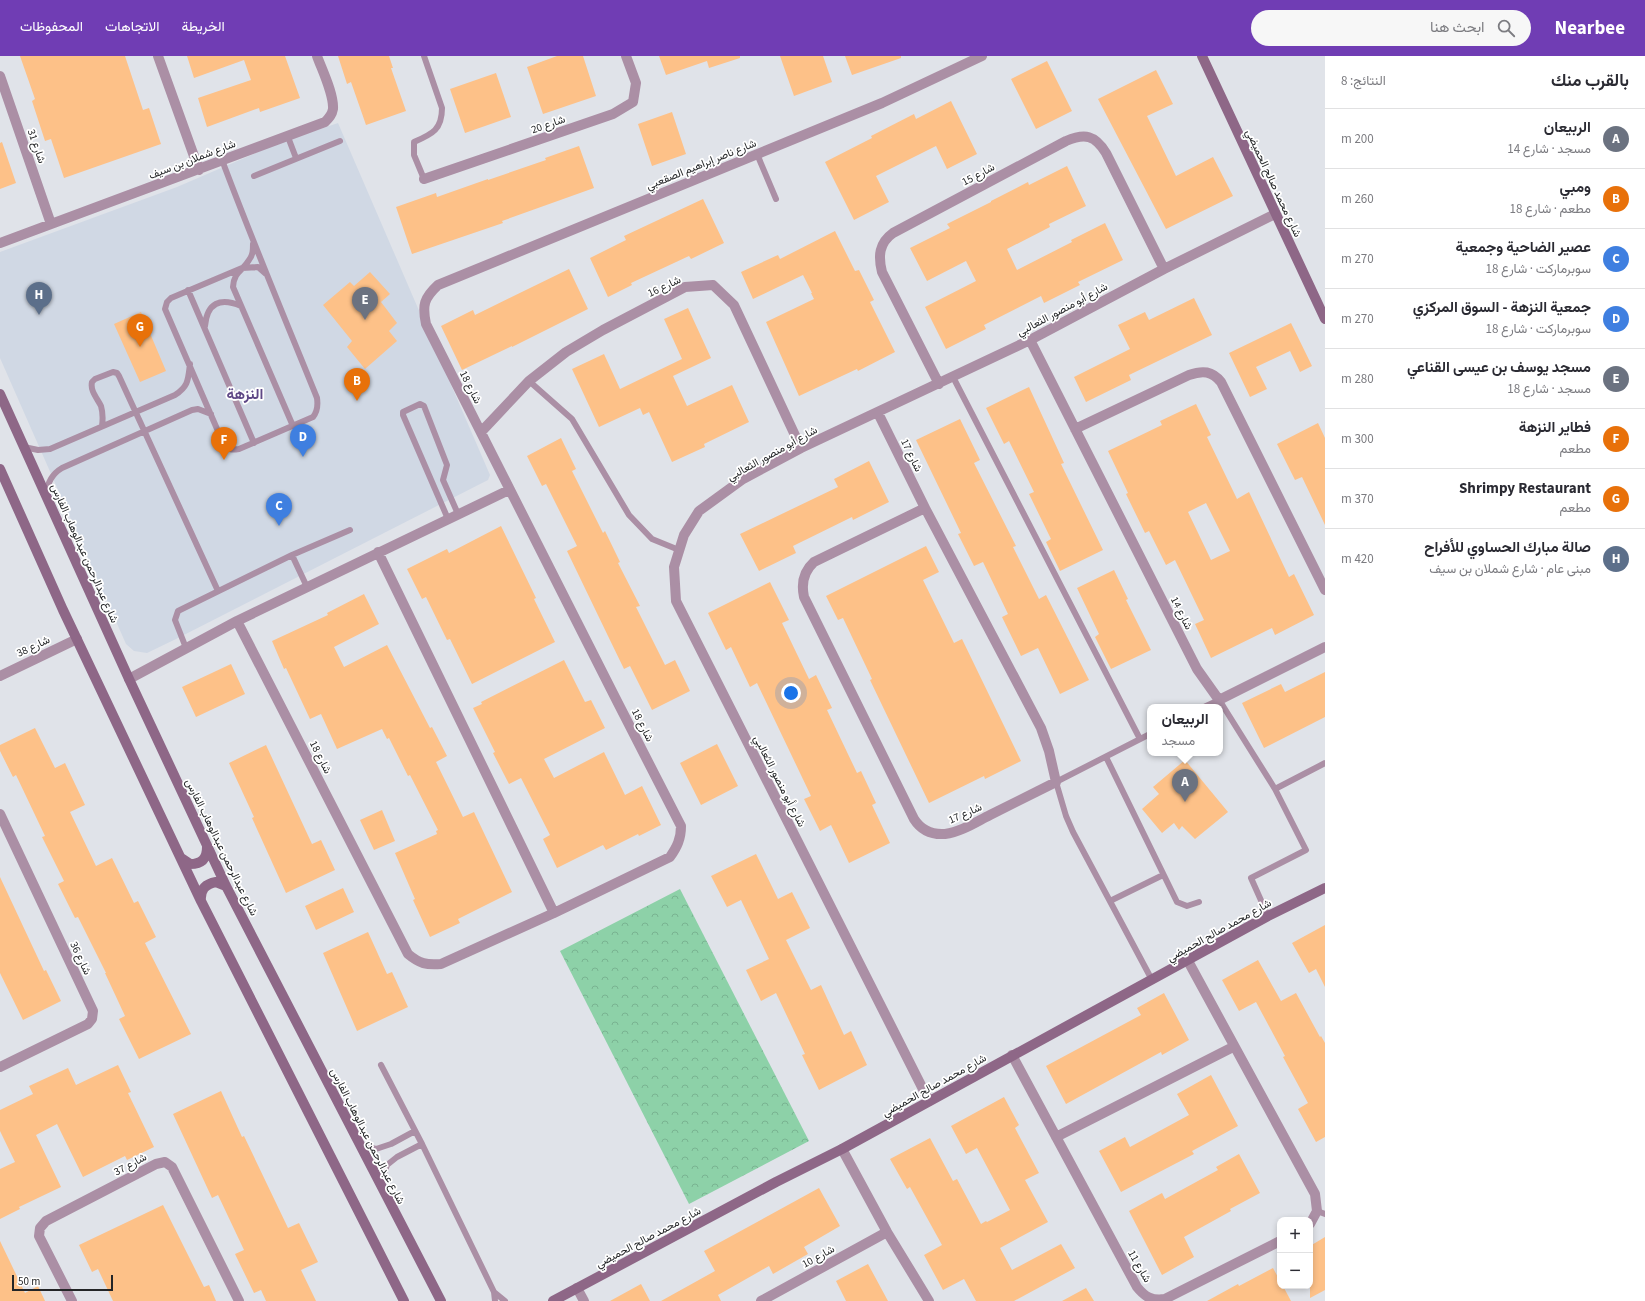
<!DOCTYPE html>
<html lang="ar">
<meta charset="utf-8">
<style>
body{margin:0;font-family:"Source Sans 3",Vazirmatn,sans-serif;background:#f7f7f7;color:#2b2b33;direction:rtl}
.controls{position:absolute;right:12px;bottom:12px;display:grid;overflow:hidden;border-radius:8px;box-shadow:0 2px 6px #0003}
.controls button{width:36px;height:36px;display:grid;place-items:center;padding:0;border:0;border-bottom:1px solid #e1e1e2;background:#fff;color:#2b2b33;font:20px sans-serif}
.scale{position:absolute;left:12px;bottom:10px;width:101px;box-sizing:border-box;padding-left:4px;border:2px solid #232527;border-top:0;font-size:11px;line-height:14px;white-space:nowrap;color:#232527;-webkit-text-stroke:3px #fff;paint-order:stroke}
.you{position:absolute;left:791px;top:637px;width:14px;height:14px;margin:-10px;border:3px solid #fff;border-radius:50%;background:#1a73e8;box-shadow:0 0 0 6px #1a73e833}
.badge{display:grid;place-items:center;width:26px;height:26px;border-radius:50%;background:#703db4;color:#fff;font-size:13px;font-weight:700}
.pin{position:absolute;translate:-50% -33px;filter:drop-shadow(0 1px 2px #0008)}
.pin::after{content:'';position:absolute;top:21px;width:14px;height:12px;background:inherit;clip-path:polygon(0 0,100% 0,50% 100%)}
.popup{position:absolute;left:1147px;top:648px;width:76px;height:52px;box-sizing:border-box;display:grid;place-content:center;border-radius:8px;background:#fff;filter:drop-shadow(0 1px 3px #0005);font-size:13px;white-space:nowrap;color:#7c7c81}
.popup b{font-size:15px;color:#2b2b33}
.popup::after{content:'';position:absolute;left:50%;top:100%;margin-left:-8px;border:8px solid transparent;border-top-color:#fff}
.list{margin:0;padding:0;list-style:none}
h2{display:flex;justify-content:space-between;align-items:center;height:52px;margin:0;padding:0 16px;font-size:17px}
h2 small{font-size:13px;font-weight:400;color:#7c7c81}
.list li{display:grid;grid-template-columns:26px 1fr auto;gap:12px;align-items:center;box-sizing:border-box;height:60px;padding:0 16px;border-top:1px solid #e1e1e2}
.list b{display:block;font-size:15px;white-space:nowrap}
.list p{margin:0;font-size:13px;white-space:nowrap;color:#7c7c81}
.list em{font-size:13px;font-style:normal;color:#7c7c81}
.icon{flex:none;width:22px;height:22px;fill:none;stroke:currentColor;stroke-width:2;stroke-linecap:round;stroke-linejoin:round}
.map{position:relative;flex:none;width:1325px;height:1245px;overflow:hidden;direction:ltr}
header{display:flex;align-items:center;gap:24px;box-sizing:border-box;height:56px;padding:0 20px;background:#703db4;color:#fff}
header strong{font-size:19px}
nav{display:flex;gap:22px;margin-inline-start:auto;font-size:14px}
.search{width:280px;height:36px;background:#f7f7f7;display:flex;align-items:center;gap:10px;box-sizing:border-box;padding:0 14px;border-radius:22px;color:#7c7c81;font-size:15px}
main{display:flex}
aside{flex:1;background:#fff}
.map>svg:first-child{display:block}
</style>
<header>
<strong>Nearbee</strong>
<div class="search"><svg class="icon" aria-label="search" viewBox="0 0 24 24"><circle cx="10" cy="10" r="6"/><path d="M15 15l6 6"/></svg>ابحث هنا</div>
<nav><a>الخريطة</a><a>الاتجاهات</a><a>المحفوظات</a></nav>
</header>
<main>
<aside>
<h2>بالقرب منك<small>النتائج: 8</small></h2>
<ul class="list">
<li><span class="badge" style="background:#6b7280">A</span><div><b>الربيعان</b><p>مسجد · شارع 14</p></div><em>200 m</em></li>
<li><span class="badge" style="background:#e8710a">B</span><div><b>ومبي</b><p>مطعم · شارع 18</p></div><em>260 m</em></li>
<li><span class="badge" style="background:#3f7fe0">C</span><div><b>عصير الضاحية وجمعية</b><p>سوبرماركت · شارع 18</p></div><em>270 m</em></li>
<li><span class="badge" style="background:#3f7fe0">D</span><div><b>جمعية النزهة - السوق المركزي</b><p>سوبرماركت · شارع 18</p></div><em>270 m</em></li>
<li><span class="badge" style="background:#6b7280">E</span><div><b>مسجد يوسف بن عيسى القناعي</b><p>مسجد · شارع 18</p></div><em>280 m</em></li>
<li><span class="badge" style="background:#e8710a">F</span><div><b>فطاير النزهة</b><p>مطعم</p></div><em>300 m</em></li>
<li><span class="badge" style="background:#e8710a">G</span><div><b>Shrimpy Restaurant</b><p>مطعم</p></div><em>370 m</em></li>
<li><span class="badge" style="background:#5c6f8a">H</span><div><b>صالة مبارك الحساوي للأفراح</b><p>مبنى عام · شارع شملان بن سيف</p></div><em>420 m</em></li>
</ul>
</aside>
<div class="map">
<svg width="1325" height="1245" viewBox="0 0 1325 1245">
<defs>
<pattern id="park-crowns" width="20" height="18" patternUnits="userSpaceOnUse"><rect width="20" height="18" fill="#8dd1a8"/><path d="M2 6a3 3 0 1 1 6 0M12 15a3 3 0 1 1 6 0" fill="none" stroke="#79b391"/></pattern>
</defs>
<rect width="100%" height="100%" fill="#e0e3e9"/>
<path fill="#d0d8e4" d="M338 67 490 419 488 424 176 583 147 597 134 595 126 588 0 302V196L177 131 279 87Z"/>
<path fill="url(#park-crowns)" d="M680 833 809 1085 689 1148 560 895Z"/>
<path fill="#fdc188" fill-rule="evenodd" d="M20 0H125L143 54 149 52 161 88 64 122 51 83 45 85 32 45 35 43Z
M187 0H285L300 42 260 56 259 52 207 71 198 42 251 24 244 4 194 22Z
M338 0H389L393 12H391L406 55 366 69 351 26 347 28Z
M557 0H583L596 40 543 58 527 11Z
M659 0H740V2L709 12 707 5 666 19Z
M780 0H823L832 26 794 40Z
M845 0H901V2L852 19Z
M1047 5 1072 55 1036 73 1011 23Z
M1156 14 1173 48 1147 60 1176 120 1213 101 1233 140 1166 173 1098 43Z
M496 17 511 61 465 77 450 33Z
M951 45 977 98 947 113 936 90 876 120 889 146 854 164 825 106 872 82 871 80 914 58 916 63Z
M672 56 686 98 652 110 638 68Z
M2 86 16 127 0 133V87Z
M579 90 594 132 502 165 503 167 412 198 396 151 436 137 437 141 488 123V124L546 104 545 102Z
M1067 110 1086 150 1049 168 1050 171 1007 193 1017 214 1072 186 1071 184 1105 167 1123 204 1078 226 1080 229 1044 247 1041 240 984 269 986 273 946 293 925 251 976 225 966 205 927 225 910 192 950 172 947 168 991 146V145L1028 126 1029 129Z
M703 143 724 187 691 203 689 200 631 227 632 229 608 241 590 202 626 184 624 180Z
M835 175 855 215 859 214 874 244 870 246 895 296 858 315 857 313 799 340 766 266 814 243 811 237H812L803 219 753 243 741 216 778 199 780 203Z
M569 213 588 253 512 291V290L462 314 441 270 473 254 475 259Z
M370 216 390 238 381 246 397 267 389 275 397 285 365 313 347 291 352 285 323 249 350 226 354 230Z
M1194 242 1212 279 1129 319 1131 324 1086 346 1074 321 1130 293 1118 269 1145 256 1149 264Z
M688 252 711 302 673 320 687 350 732 329 749 366 704 388 705 391 672 406 649 356 643 359 640 352 599 371 572 313 604 298 620 333 682 303 664 263Z
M141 256 166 315 140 326 114 268Z
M1291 267 1312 310 1300 316 1290 295 1256 311 1267 333 1250 341 1229 297Z
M1029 331 1064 407 1061 408 1103 494 1060 515 1046 486 1051 483 1029 438 1034 436 1009 385 1004 388 986 352Z
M1196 348 1211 379 1207 381 1237 443 1249 436 1289 521 1294 518 1314 559 1275 579 1272 572 1211 602 1195 568 1204 564 1175 504 1166 509 1149 475 1145 477 1126 438 1128 437 1108 395 1162 369 1160 365ZM1206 447 1230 495 1211 504 1188 456Z
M960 363 980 404 974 407 1016 490 1013 491 1039 543 1046 539 1089 624 1060 638 1038 592 1021 600 1002 561 1008 558 983 506 974 510 958 478 961 477 916 384Z
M1318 367 1325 382V469L1302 421 1295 424 1277 388Z
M561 382 576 413 572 415 603 477 605 475 620 506 618 507 640 550 636 551 665 609 675 604 690 635 652 654 630 610 624 613 608 580 567 495 577 490 546 428 542 430 527 400Z
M869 405 889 446 853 464 852 461 793 490 796 497 759 515 740 478 838 431 834 423Z
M501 470 536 542 534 543 555 586 472 628 450 583 447 584 426 541 422 543 407 513 447 493 449 497Z
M926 490 939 516 923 524 954 587 962 583 1021 705 985 723 984 720 929 747 870 624 872 623 843 562 838 564 826 540Z
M1114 514 1128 543 1126 544 1151 594 1111 613 1095 581 1099 578 1077 532Z
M770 526 789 564 782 567 809 623 816 619 832 652 827 654 857 717 861 715 876 747 872 749 890 787 849 807 831 769 820 775 804 743 811 740 757 627 750 631 731 591 726 594 708 557Z
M364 538 379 568 334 591 344 611 387 589 430 672 432 671 447 700 436 706 463 761 474 756 512 836 458 863 460 867 430 881 413 844 415 843 395 797 437 778 436 775 438 774 410 719 408 720 389 682 387 683 382 673 337 693 321 658 310 663 286 612 284 613 272 585 328 559 327 557Z
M564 604 585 646 591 644 605 672 544 703 554 722 604 696 625 739 642 730 661 769 639 780 638 778 606 794 603 789 557 812 543 783 550 779 521 722 509 728 493 697 495 696 473 652 482 648 481 646Z
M231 608 245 638 196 661 182 631Z
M1325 616V661L1264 692 1242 647 1281 628 1285 636Z
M35 672 55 712 65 707 85 749 70 756 96 810 112 802 134 847 138 845 156 881 145 887 191 978 139 1003 119 963 125 960 105 917H106L78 861 75 862 58 828 64 825 42 781 45 780 16 719 13 721 0 695V689Z
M717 688 738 730 701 749 680 707Z
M266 689 312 788 321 784 335 814 286 837 252 762 254 761 229 707Z
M1185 704 1228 756 1195 783 1182 770 1179 774 1174 767 1162 777 1142 753 1159 738 1153 731Z
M382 754 395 785 374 794 360 764Z
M756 798 778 843 792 836 810 872 786 884 811 934 821 929 844 979 851 975 867 1009 819 1034 802 999 805 998 776 937 761 945 746 914 769 903 741 844 727 851 711 820Z
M0 821 44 915 46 914 61 945 23 964 0 917Z
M343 832 354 856 316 874 305 850Z
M1325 869V931L1316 913 1309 917 1292 887Z
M368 876 387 918 392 916 408 951 357 975 323 897Z
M1258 904 1281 945 1296 937 1320 981 1321 980 1325 987V1081L1316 1086 1298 1053 1308 1047 1283 1001 1285 1000 1256 946 1239 955 1222 924Z
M1164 937 1189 984 1162 999 1161 996 1066 1048 1046 1010 1141 959 1137 952Z
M118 1009 131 1036 128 1037 154 1091 127 1104 125 1100 83 1121 57 1068 36 1079 61 1131 19 1151 20 1153 0 1163V1113L15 1106 0 1075V1054L33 1038 29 1030 68 1012 76 1029Z
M1211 1019 1238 1070 1192 1095 1194 1098 1121 1136 1099 1095 1125 1081 1130 1091 1189 1059 1177 1038Z
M221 1035 242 1081 244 1080 288 1172 299 1167 318 1206 301 1214 316 1245H266L261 1234 254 1237 235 1198 244 1194 218 1139 212 1142 173 1058Z
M1004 1041 1019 1069 1015 1072 1039 1117 1025 1124 1048 1166 1000 1192 1012 1214 1061 1188 1075 1212 1014 1245H976L964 1223 943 1234 924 1199 942 1189 910 1131 907 1133 890 1103 930 1082 953 1125 957 1123 981 1168 986 1165 987 1166 1010 1154 977 1092 966 1098 951 1070Z
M1239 1098 1260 1137 1230 1153 1231 1155 1184 1181 1194 1201 1162 1219 1129 1155 1162 1137 1165 1143 1218 1114 1216 1111Z
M819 1132 840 1170 804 1191 808 1198 773 1218 769 1210 718 1239 721 1245H661L715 1215 704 1195Z
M163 1149 204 1231 209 1229 216 1245H113L98 1213 92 1216 79 1189Z
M1325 1181V1234L1310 1242V1190Z
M0 1185 25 1237 38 1230 45 1245H0Z
M868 1208 888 1245H846L836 1225Z
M1273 1212 1280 1225V1230H1283L1291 1245H1207L1238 1228 1239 1230Z
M641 1228 650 1245H610Z
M1086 1232 1094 1245H1062Z"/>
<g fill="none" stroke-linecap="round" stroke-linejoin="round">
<path stroke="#ab8fa5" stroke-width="6" d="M288 81 296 102
M757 98 776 143
M222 104C252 184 285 263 317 342 318 349 318 355 313 361L239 393C232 394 229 394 224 389L165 253 167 246 171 242 242 212 258 211 266 218
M254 120 340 85
M424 123 414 99V86C432 78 442 74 442 52L424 0
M253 188C253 194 253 199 249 204 243 215 234 215 233 231L293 370
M188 234 254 387
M205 270C207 247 220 241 241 250
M953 321 1140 683
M529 325 572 363 629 459 652 483 679 494
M102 370C103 363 103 357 101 350 97 342 90 335 92 326L95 323 113 316 117 317 119 320 218 535
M24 391 38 394 50 393 175 339C189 330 188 323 190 308
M46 438C48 426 52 418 62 412L192 354 198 353 211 358
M448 463 403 359V356L420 348 424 350 447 409 443 424 458 458
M292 499 307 531
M186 592 175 564 178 555 292 499 350 474
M1204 651 1219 644 1223 650 1275 733 1306 794 1251 822 1268 860
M1150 678 1056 726 1066 760 1073 776 1152 924
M1106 701 1177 846 1187 850 1199 846
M1275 733 1325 707
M1110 845 1163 819
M381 1009 422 1088 494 1236 495 1245
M360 1089 376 1093 391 1088 415 1075
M380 1129 387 1109 397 1101 422 1088
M1317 1155 1325 1158
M494 1236 505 1245"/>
<path stroke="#ab8fa5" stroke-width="10" d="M158 0 199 114
M0 20 51 168
M424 123 613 58 633 46 636 27 626 0
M0 187 325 66C329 62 332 59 333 53 334 38 322 14 317 0
M1030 284 1197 613 1219 644 1325 591
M939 328 882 216C878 200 879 187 893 177L1066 85C1085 77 1095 79 1106 97L1164 213
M878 357 925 452 1041 672 1049 695 1056 726C1034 737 1012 748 990 759 976 766 961 776 945 778 931 779 921 774 914 763L804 541C801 527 804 515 814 506L925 452
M1075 373 1189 319C1203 314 1212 315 1221 326L1325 534
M481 376 529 325 566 296 603 274 685 231 713 229 734 249 801 392
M378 496 554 857
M237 565 408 898C420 908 426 909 441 908L554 857 670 801C677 791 681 783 681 770 595 603 510 435 426 268 422 249 424 242 438 229L882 47 982 0
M0 620 77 583
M129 623 237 565 509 434
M0 758 93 955 92 963 88 968 0 1011
M1188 905 1315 1138 1317 1155 1310 1168
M1012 999 1137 1231C1145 1241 1152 1245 1165 1243L1280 1185
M929 1045 676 545 674 511 684 479 699 455 743 423 801 392 1030 284 1164 213 1275 158
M1056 1081 1233 991
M842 1093 887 1176 929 1245
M577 1232 584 1245
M72 1245 39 1180 40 1172 46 1165 156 1108 165 1106 172 1111 239 1245
M761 1245 887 1176"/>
<path stroke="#8e6787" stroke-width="10" d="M1202 0 1325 263
M0 338 129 623 226 830 441 1245
M0 413 63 554 201 845 404 1245
M181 802 190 808C202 808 207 802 207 791
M201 845C200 834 205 828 216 826L226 830
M553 1245 776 1126 842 1093 1268 860 1325 832"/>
</g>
<g text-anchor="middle" stroke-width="3.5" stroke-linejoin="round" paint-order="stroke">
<g font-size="11" fill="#232527" stroke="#fff">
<text transform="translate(548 68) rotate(-19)" y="4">شارع 20</text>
<text transform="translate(37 90) rotate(71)" y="4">شارع 31</text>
<text transform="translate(192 103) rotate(-21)" y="4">شارع شملان بن سيف</text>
<text transform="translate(701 108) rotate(-22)" y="4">شارع ناصر إبراهيم الصقعبي</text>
<text transform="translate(978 118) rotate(-28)" y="4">شارع 15</text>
<text transform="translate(1274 127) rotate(65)" y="4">شارع محمد صالح الحميضي</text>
<text transform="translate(664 230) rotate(-25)" y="4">شارع 16</text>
<text transform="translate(1062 253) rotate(-28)" y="4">شارع أبو منصور الثعالبي</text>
<text transform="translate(471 331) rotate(63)" y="4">شارع 18</text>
<text transform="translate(772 397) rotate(-29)" y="4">شارع أبو منصور الثعالبي</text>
<text transform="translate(912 399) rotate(64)" y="4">شارع 17</text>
<text transform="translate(85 497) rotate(66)" y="4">شارع عبدالرحمن عبدالوهاب الفارس</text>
<text transform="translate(1182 557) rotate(63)" y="4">شارع 14</text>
<text transform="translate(33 590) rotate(-25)" y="4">شارع 38</text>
<text transform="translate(643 669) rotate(63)" y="4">شارع 18</text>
<text transform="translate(321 701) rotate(63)" y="4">شارع 18</text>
<text transform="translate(780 725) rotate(63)" y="4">شارع أبو منصور الثعالبي</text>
<text transform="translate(965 757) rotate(-24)" y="4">شارع 17</text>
<text transform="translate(222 791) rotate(64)" y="4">شارع عبدالرحمن عبدالوهاب الفارس</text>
<text transform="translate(1219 874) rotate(-29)" y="4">شارع محمد صالح الحميضي</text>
<text transform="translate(81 902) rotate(65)" y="4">شارع 36</text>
<text transform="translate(934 1029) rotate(-29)" y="4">شارع محمد صالح الحميضي</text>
<text transform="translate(368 1080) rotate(63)" y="4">شارع عبدالرحمن عبدالوهاب الفارس</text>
<text transform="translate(130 1108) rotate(-28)" y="4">شارع 37</text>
<text transform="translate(648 1181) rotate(-28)" y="4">شارع محمد صالح الحميضي</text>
<text transform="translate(818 1200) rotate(-29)" y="4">شارع 10</text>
<text transform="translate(1140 1210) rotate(60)" y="4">شارع 11</text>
</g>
<g font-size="15" font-weight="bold" fill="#5f4886" stroke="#fff">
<text x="245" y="343">النزهة</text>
</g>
</g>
</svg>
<div class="controls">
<button>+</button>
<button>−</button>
</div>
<div class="scale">50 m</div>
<div class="you"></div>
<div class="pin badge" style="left:1185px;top:746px;background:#6b7280">A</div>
<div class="popup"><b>الربيعان</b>مسجد</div>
<div class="pin badge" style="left:357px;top:345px;background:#e8710a">B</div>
<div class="pin badge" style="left:279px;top:470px;background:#3f7fe0">C</div>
<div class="pin badge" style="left:303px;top:401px;background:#3f7fe0">D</div>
<div class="pin badge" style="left:365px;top:264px;background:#6b7280">E</div>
<div class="pin badge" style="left:224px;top:404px;background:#e8710a">F</div>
<div class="pin badge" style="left:140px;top:291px;background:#e8710a">G</div>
<div class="pin badge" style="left:39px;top:259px;background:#5c6f8a">H</div>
</div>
</main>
